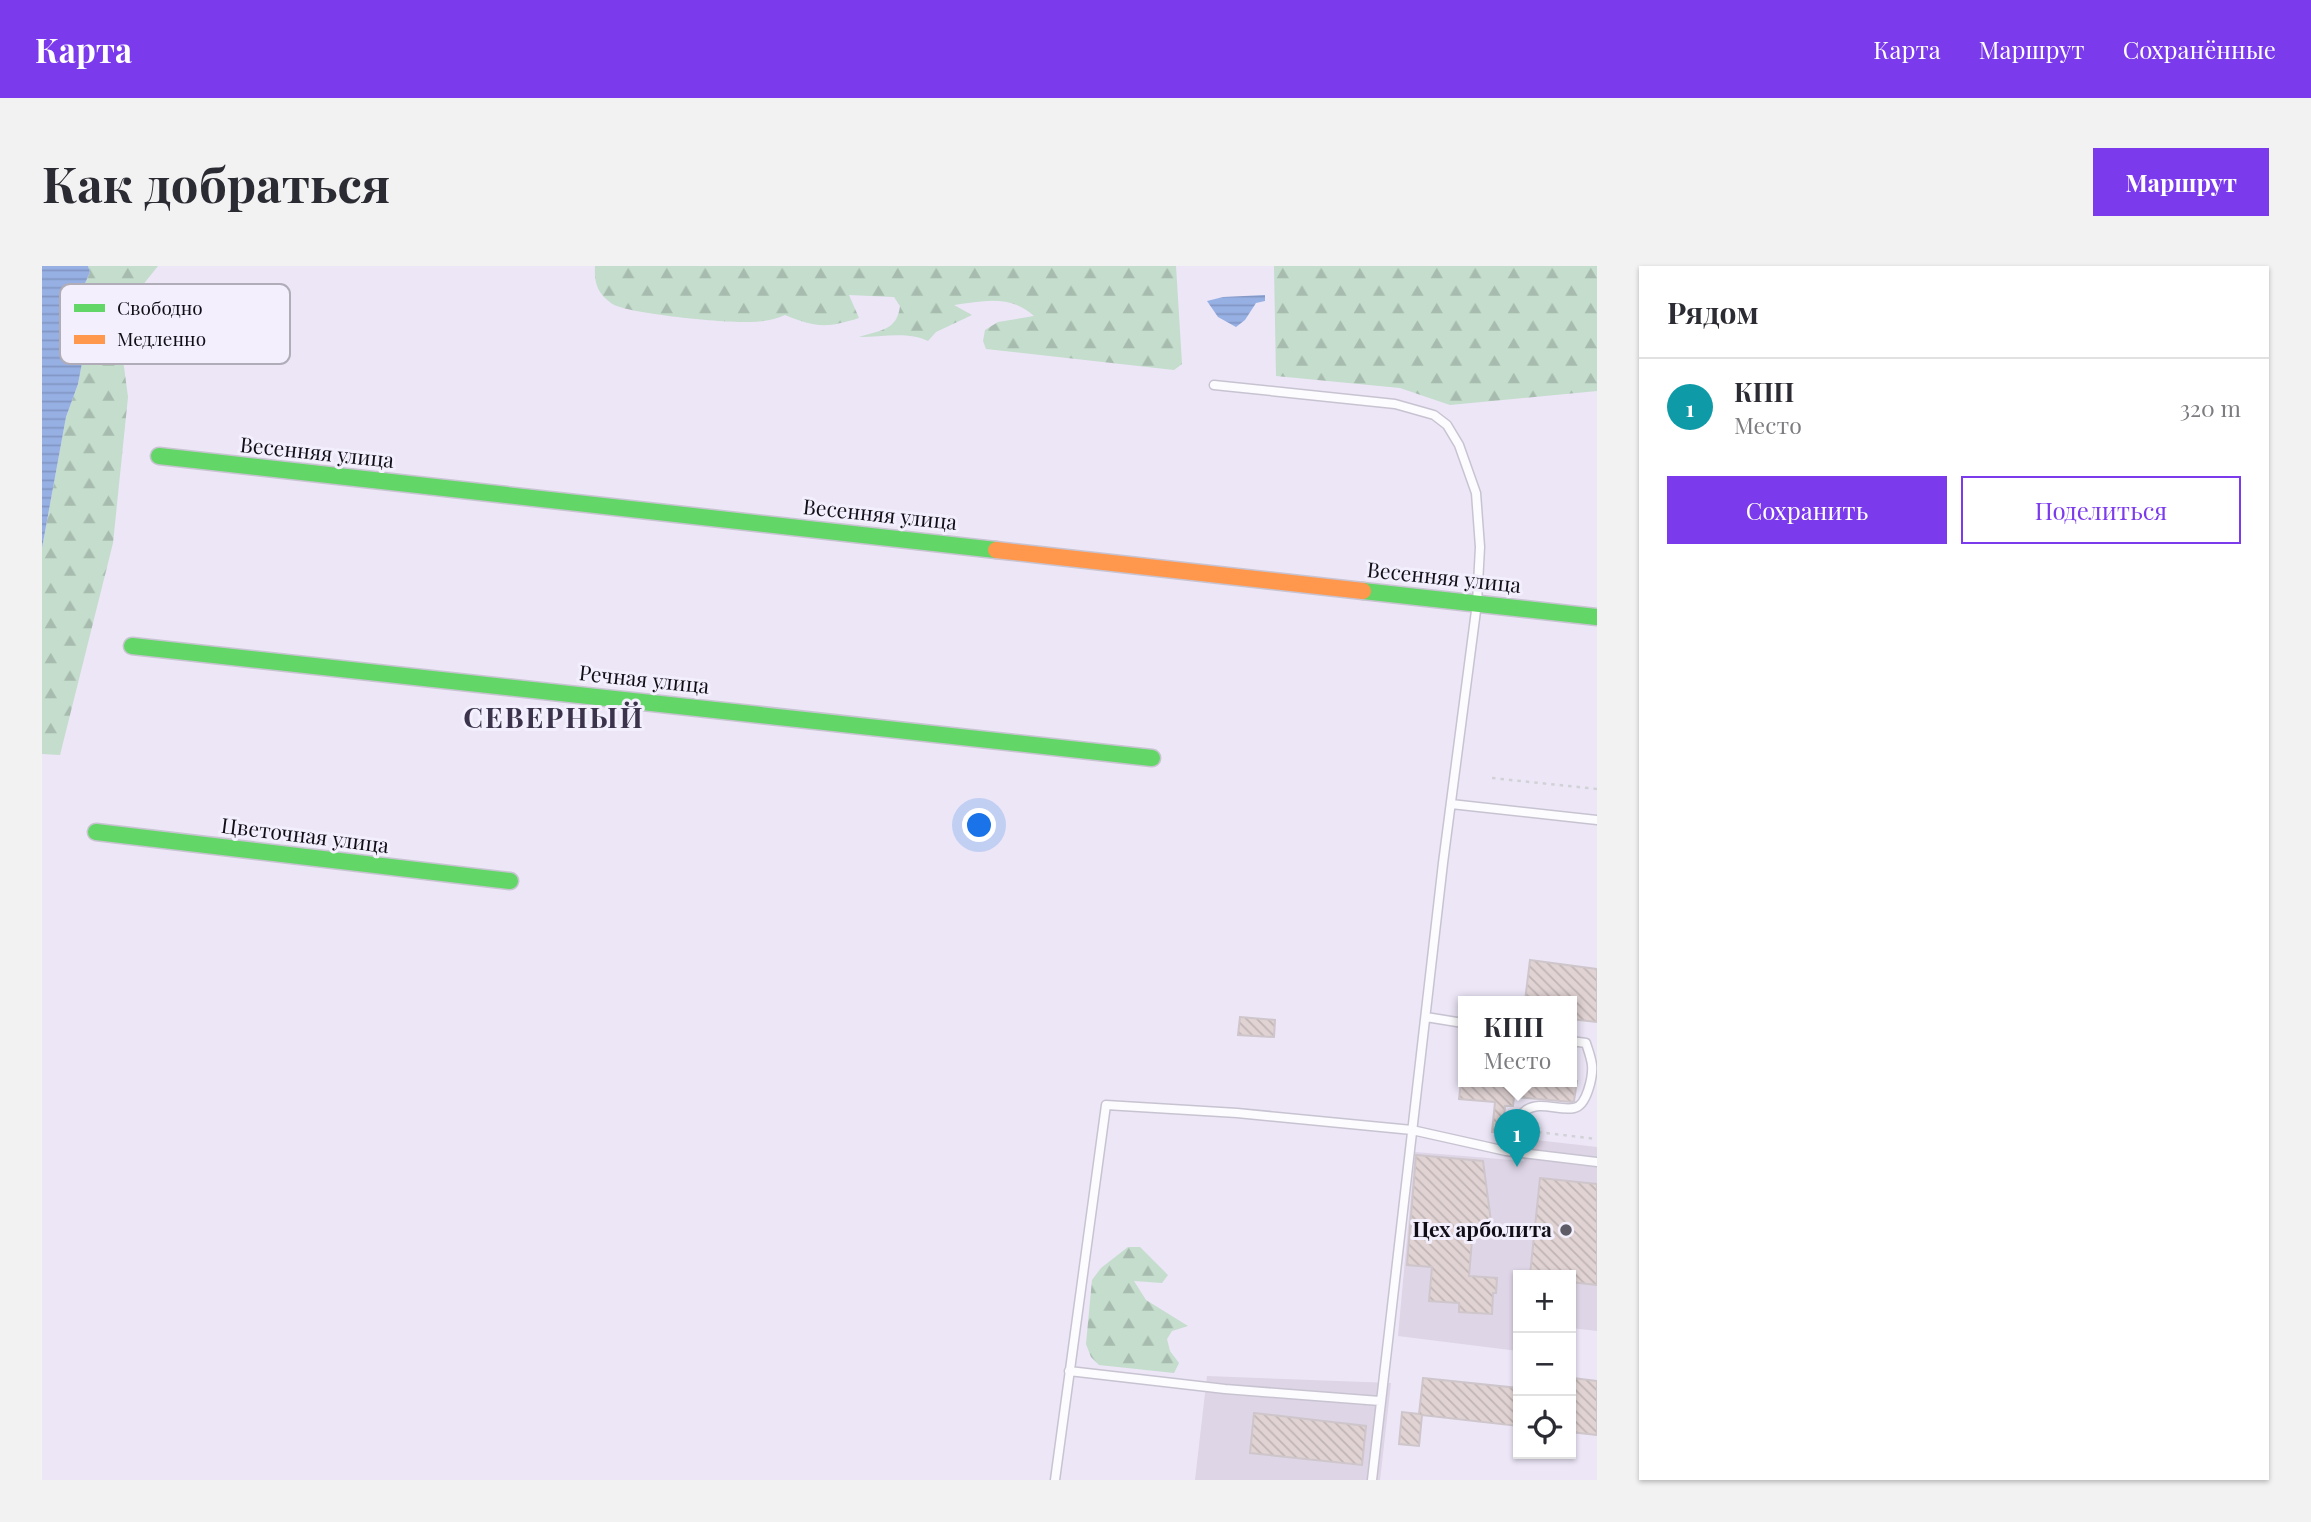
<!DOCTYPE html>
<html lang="ru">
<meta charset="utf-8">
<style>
body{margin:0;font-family:"Playfair Display",serif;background:#f2f2f3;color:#2b2b33}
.controls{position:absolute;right:21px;bottom:21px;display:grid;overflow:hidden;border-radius:0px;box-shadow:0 2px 5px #0004}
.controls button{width:63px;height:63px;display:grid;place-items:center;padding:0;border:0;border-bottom:2px solid #e1e1e2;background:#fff;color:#2b2b33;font:35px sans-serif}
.you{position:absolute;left:938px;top:560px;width:24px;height:24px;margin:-18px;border:5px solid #fff;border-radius:50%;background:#1a73e8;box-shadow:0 0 0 10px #1a73e833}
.badge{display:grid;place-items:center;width:46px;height:46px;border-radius:50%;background:#7c3aed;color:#fff;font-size:23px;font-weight:700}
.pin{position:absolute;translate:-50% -58px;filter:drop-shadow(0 2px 4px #0008)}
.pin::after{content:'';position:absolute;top:37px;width:24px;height:21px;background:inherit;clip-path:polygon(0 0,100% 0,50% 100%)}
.popup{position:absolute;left:1416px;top:730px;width:119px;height:91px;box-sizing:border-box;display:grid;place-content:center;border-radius:0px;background:#fff;filter:drop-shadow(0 2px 5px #0005);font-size:23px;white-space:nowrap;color:#7c7c81}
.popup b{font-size:26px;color:#2b2b33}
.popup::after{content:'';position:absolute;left:50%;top:100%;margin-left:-14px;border:14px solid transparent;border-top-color:#fff}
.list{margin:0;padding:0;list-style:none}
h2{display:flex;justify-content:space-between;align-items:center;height:91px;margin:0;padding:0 28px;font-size:30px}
h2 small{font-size:23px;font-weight:400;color:#7c7c81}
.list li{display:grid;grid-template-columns:46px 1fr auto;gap:21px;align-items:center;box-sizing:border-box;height:98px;padding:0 28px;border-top:2px solid #e1e1e2}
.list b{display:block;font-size:26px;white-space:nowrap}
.list p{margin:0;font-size:23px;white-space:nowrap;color:#7c7c81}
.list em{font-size:23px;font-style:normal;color:#7c7c81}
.actions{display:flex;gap:14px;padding:21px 28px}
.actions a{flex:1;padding:16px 0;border:2px solid #7c3aed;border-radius:0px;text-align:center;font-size:24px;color:#7c3aed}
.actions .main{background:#7c3aed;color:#fff}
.icon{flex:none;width:38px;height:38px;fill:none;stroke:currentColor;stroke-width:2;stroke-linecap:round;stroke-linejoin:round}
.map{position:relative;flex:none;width:1555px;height:1214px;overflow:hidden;border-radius:0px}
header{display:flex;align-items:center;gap:42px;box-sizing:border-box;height:98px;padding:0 35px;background:#7c3aed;color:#fff}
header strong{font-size:33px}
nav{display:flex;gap:38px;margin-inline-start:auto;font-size:24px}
.intro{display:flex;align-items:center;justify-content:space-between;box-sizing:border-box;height:168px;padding:0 42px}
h1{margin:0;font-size:49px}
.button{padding:18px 32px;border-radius:0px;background:#7c3aed;color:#fff;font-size:24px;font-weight:700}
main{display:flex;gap:42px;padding:0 42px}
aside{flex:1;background:#fff;border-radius:0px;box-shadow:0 2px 5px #0004}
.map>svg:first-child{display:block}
</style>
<header>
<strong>Карта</strong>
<nav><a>Карта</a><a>Маршрут</a><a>Сохранённые</a></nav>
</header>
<div class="intro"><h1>Как добраться</h1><a class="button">Маршрут</a></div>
<main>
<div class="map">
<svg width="1555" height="1214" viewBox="0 0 1555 1214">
<defs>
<pattern id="forest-firs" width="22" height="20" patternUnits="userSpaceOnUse" patternTransform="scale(1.75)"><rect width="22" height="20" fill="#c4ddcc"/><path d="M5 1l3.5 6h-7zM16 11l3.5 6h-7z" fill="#a7bcae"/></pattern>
<pattern id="water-rules" width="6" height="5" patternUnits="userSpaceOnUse" patternTransform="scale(1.75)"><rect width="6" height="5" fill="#97b0e4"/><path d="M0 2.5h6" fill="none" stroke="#8196c3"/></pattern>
<pattern id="building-back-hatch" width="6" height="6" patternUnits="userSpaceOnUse" patternTransform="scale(1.75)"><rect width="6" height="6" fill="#e1d3d4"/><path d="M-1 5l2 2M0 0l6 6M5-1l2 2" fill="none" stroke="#c0b4b5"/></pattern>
</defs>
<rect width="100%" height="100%" fill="#ece6f7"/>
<path fill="#ded5e6" d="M1485 873 1555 881V1065L1529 1062V1009H1476V1085L1356 1070 1373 886 1482 895Z
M1165 1110 1349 1117 1338 1214H1153Z"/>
<path fill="url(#forest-firs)" d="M46 0H116L96 25 62 32 41 22 48 6Z
M553 0H1134L1140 98 1132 104 944 83 941 75 943 64 956 56 992 50C967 28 942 35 912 39L930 49 894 66 886 75C867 65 839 71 817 71 838 64 855 65 858 40L852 31 807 29 817 52C785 62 775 62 743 49 732 54 719 56 707 56 685 57 583 48 569 37 555 27 552 16 553 0Z
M1232 0H1555V125L1408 139 1358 122 1234 110Z
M44 76 80 86 86 131 71 277 18 489 0 488V282L24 151 36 118Z
M1086 981H1098L1126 1009 1120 1017 1092 1015 1104 1034 1146 1060 1130 1065 1125 1073 1128 1085 1137 1097 1132 1107 1057 1099 1049 1091 1044 1078 1050 1014 1059 1002Z"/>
<path fill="url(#water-rules)" d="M0 0H46L48 6 41 22 44 76 36 118 24 151 0 282Z
M1223 29V35L1214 37 1203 54 1194 61 1176 51 1165 35 1181 31Z"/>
<path fill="url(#building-back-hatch)" stroke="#cec6ca" stroke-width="2" d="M1488 694 1555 703V756L1529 753V735H1483Z
M1198 751 1233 754 1232 771 1196 769Z
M1419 815H1535L1532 835 1530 836 1472 831 1471 840H1463L1461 867 1450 866 1453 836 1417 833Z
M1374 889 1441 895 1450 963 1431 961 1427 1010 1455 1012 1454 1027H1451L1450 1048 1417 1046V1037L1387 1035 1390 1001 1365 999Z
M1498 912 1555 918V1019L1529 1016V1009H1488Z
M1381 1112 1476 1122V1160L1380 1149 1377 1180 1357 1178 1360 1146 1377 1148Z
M1531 1112 1555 1115V1169L1529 1166Z
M1212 1147 1324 1160 1320 1199 1208 1187Z"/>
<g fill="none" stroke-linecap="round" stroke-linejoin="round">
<g stroke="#c8c3d1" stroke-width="11">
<path id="lane" d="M1172 119 1353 138 1392 149 1405 159 1417 179 1434 227 1438 281 1435 337 1401 597 1330 1214
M1409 538 1555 554
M1384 751 1421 757
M1464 885C1468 872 1471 853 1483 845 1497 834 1516 845 1532 842 1545 840 1551 810 1550 799 1549 791 1546 784 1544 777L1529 775
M1027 1105 1183 1123 1338 1135
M1013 1214 1064 839 1195 847 1370 864 1464 885 1555 896"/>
</g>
<g stroke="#c8c3d1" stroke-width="19">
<path id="fast" d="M117 190 954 284
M1321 325 1555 351
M90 380 1110 492
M54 566 468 615"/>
</g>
<g stroke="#c8c3d1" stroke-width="19">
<path id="slow" d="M954 284 1321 325"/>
</g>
<path stroke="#d2d2d6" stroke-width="2.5" stroke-dasharray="3.5 5" stroke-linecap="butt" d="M1450 512 1555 523
M1496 866 1555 873"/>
<use href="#lane" stroke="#fcfbfe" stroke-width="8"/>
<use href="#fast" stroke="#63d668" stroke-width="16"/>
<use href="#slow" stroke="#ff974d" stroke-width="16"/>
</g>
<circle fill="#5e5a66" stroke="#f3effc" stroke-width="2.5" cx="1524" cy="964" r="7"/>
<g text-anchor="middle" stroke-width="6" stroke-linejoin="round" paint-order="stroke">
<g font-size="21" fill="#120e18" stroke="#f3effc">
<text transform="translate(275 187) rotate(6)" y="7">Весенняя улица</text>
<text transform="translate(838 249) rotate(6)" y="7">Весенняя улица</text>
<text transform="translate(1402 312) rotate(6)" y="7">Весенняя улица</text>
<text transform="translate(602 414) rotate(6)" y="7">Речная улица</text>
<text transform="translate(263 570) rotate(7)" y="7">Цветочная улица</text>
</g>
<g font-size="21" font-weight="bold" fill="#120e18" stroke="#f3effc" text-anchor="end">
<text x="1510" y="971">Цех арболита</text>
</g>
<g font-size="28" font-weight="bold" letter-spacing="2" fill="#3b334b" stroke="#f3effc">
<text x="512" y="462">СЕВЕРНЫЙ</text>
</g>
</g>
<rect x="18" y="18" width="230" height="80" rx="10" fill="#f3effc" stroke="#b0acb8" stroke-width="2"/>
<rect x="32" y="38" width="31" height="8" fill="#63d668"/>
<rect x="32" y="69" width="31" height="9" fill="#ff974d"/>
<g font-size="19" fill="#120e18">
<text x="75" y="49">Свободно</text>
<text x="75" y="80">Медленно</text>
</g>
</svg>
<div class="controls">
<button>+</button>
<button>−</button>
<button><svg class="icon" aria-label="locate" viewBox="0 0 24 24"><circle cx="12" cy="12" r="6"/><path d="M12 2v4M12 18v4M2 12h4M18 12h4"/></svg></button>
</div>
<div class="you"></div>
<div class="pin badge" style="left:1475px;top:901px;background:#0f9aa8">1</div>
<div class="popup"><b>КПП</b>Место</div>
</div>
<aside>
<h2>Рядом<small></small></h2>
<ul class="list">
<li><span class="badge" style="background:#0f9aa8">1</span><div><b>КПП</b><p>Место</p></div><em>320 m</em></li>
</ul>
<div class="actions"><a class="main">Сохранить</a><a>Поделиться</a></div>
</aside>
</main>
